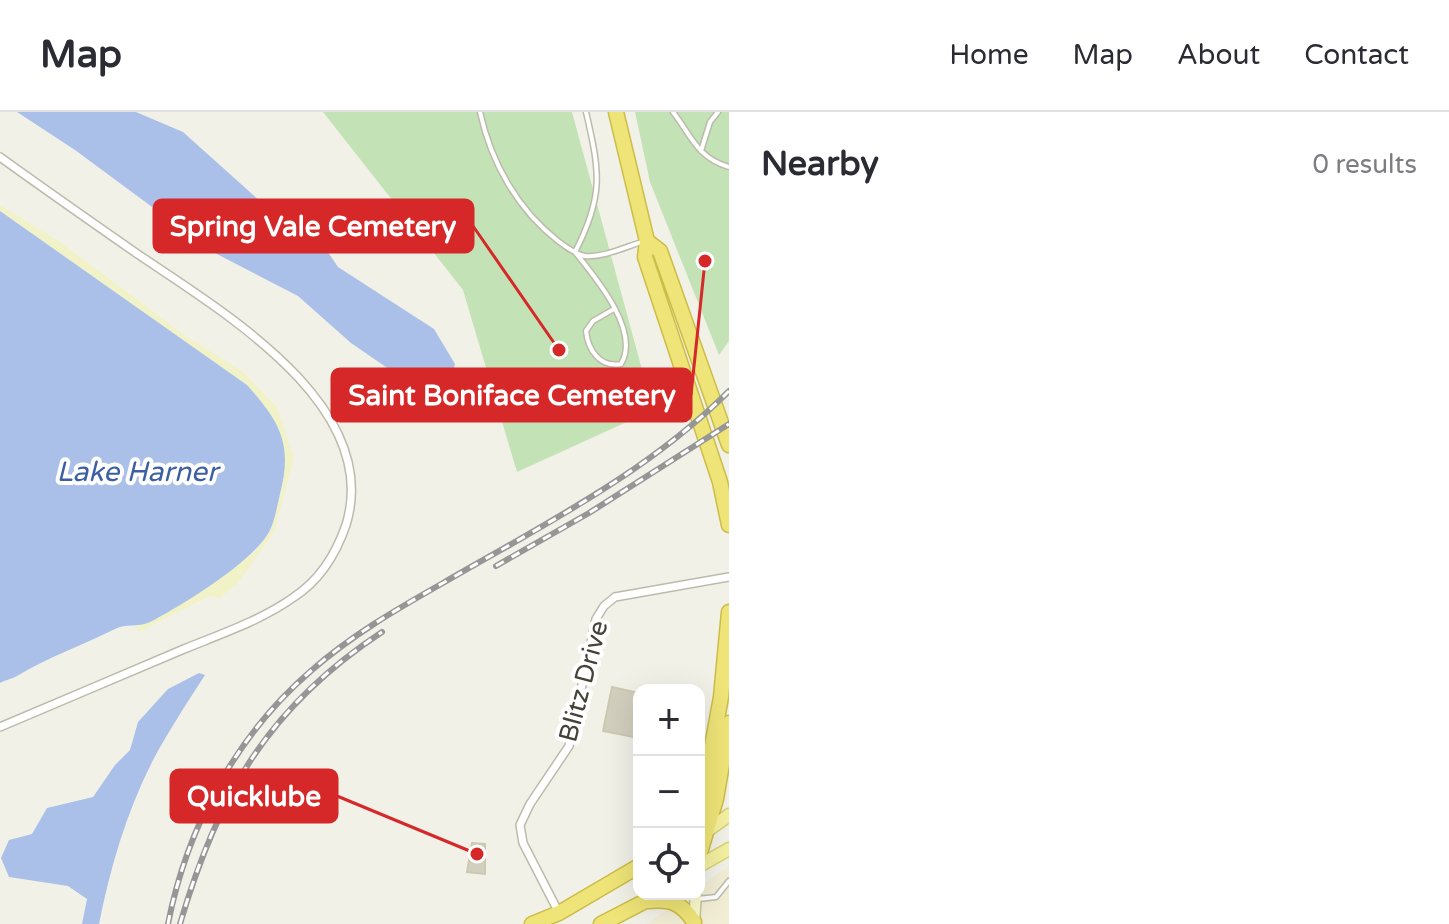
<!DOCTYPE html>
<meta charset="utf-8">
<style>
body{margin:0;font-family:"Varela Round",sans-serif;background:#f2f2f3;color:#2b2b33}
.controls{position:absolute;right:24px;bottom:24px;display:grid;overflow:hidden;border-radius:16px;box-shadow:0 8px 32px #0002}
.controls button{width:72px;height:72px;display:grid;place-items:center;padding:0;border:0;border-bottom:2px solid #e1e1e2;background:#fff;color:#2b2b33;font:40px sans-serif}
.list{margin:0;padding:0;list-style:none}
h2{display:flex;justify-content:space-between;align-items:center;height:104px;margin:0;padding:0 32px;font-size:34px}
h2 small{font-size:26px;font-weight:400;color:#7c7c81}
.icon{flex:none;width:44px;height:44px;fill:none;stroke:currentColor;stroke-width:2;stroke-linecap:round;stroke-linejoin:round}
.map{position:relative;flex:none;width:729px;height:812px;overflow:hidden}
header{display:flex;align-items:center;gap:48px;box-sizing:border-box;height:112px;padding:0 40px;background:#fff;border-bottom:2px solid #e1e1e2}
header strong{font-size:38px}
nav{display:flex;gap:44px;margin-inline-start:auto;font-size:28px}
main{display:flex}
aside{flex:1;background:#fff}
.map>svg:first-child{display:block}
</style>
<header>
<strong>Map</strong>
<nav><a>Home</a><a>Map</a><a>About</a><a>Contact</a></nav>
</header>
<main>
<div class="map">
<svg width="729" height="812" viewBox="0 0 729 812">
<rect width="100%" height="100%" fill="#f2f1e8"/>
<path fill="#f2edd5" d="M729 754V812H647L689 782H699V775Z"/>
<path fill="#c3e2b5" d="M323 0H572L653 298 517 360 463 178Z
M635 0H729V229L719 243 650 70Z"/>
<path fill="#f1f2c8" d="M0 93 60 130 186 224 242 259 277 295 294 346 274 420 238 471 220 486 209 484 139 520 135 516 182 490 255 440 271 418 284 368 247 273 0 99Z"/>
<path fill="#abc0e8" d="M17 0H136L183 20 262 91 307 109 338 155 434 217 455 252 449 275 431 286 351 231 298 184 213 140 75 38Z
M0 99 247 273C280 310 293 332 280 382 277 394 275 408 270 418 256 448 181 494 150 510 137 516 126 511 115 517 83 533 48 545 17 564 12 567 5 568 0 571Z
M199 561 205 563C189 588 173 612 159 637 129 691 111 752 99 812H82L87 787 68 774 9 765 1 746 9 728 32 722 47 696 93 685 115 653 130 638 138 610 168 577Z"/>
<path fill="#d2cfbe" stroke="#ccc9b2" stroke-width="2" d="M612 575 639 581V626L603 619Z
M472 731 485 732V762L467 760Z"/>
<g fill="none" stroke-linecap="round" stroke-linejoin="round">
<g stroke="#bcbbab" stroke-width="7">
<path id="lane" d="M480 0C491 50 517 97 558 129 566 135 575 142 585 144 603 146 627 134 645 129
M586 0C600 60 604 84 575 140 595 165 641 219 621 252 600 256 588 238 586 219L593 209 614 197
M673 0C691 23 697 46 729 55
M701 39 710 10 718 0
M698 787 716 785 729 769"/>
</g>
<g stroke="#bcbbab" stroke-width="10">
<path id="street" d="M0 45C46 78 93 111 139 143 221 199 383 293 346 413 336 442 320 468 294 485 262 508 221 522 184 537 123 563 61 589 0 615
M559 801 523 731 520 713 530 692 569 634 596 507 604 494 615 485 729 465"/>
</g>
<g stroke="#c7c698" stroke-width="13">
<path id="secondary" d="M694 810 696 782"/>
</g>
<g stroke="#d6d171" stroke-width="15">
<path id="primary" d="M704 721 729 703
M699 754 729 737"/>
</g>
<g stroke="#ccbc48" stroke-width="17">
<path id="highway" d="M616 0 647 129 645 145 720 370 729 413
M647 129 660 139 729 333
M704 721 700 700 721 585 729 500
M699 744 716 687 729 611
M649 789C671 787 682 791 694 810
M532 812 559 801 639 754
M601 812 659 782"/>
</g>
<use href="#lane" stroke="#fff" stroke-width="4"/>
<use href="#street" stroke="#fff" stroke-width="7"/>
<use href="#secondary" stroke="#f8f9cb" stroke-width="10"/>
<use href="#primary" stroke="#f3f0a0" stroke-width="12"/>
<use href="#highway" stroke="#eee477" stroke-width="14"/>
<g stroke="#969696" stroke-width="6">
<path id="rail" d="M496 454 589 401 729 312
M168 812C187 715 236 623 312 558 352 523 397 497 443 471 543 413 647 361 729 279
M180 812C218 683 267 596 382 520"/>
</g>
<use href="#rail" stroke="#fff" stroke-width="3" stroke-dasharray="9" stroke-linecap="butt"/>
</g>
<g text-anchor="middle" stroke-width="8" stroke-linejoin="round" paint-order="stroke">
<g font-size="26" fill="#444337" stroke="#fff">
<text transform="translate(583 569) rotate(-75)" y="9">Blitz Drive</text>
</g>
<g font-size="28" font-style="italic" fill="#3c5fa4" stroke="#fff">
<text x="137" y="369">Lake Harner</text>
</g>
</g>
<path fill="none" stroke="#d62828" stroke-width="3" d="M559 238L473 114M705 149L691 283M477 742L337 684"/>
<g fill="#d62828" stroke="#fff" stroke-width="3">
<circle cx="559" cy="238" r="8"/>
<circle cx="705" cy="149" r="8"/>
<circle cx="477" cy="742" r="8"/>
</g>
<g fill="#d62828" stroke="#d62828" stroke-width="3">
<rect x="154" y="88" width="319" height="52" rx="8"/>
<rect x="332" y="257" width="359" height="52" rx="8"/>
<rect x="171" y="658" width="166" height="52" rx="8"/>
</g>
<g font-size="28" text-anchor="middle" font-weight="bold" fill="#fff">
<text x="313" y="124">Spring Vale Cemetery</text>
<text x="512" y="293">Saint Boniface Cemetery</text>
<text x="254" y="694">Quicklube</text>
</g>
</svg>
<div class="controls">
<button>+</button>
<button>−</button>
<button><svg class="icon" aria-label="locate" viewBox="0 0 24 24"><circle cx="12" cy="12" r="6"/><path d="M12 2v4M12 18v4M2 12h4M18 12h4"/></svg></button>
</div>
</div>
<aside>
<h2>Nearby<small>0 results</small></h2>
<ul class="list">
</ul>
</aside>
</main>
